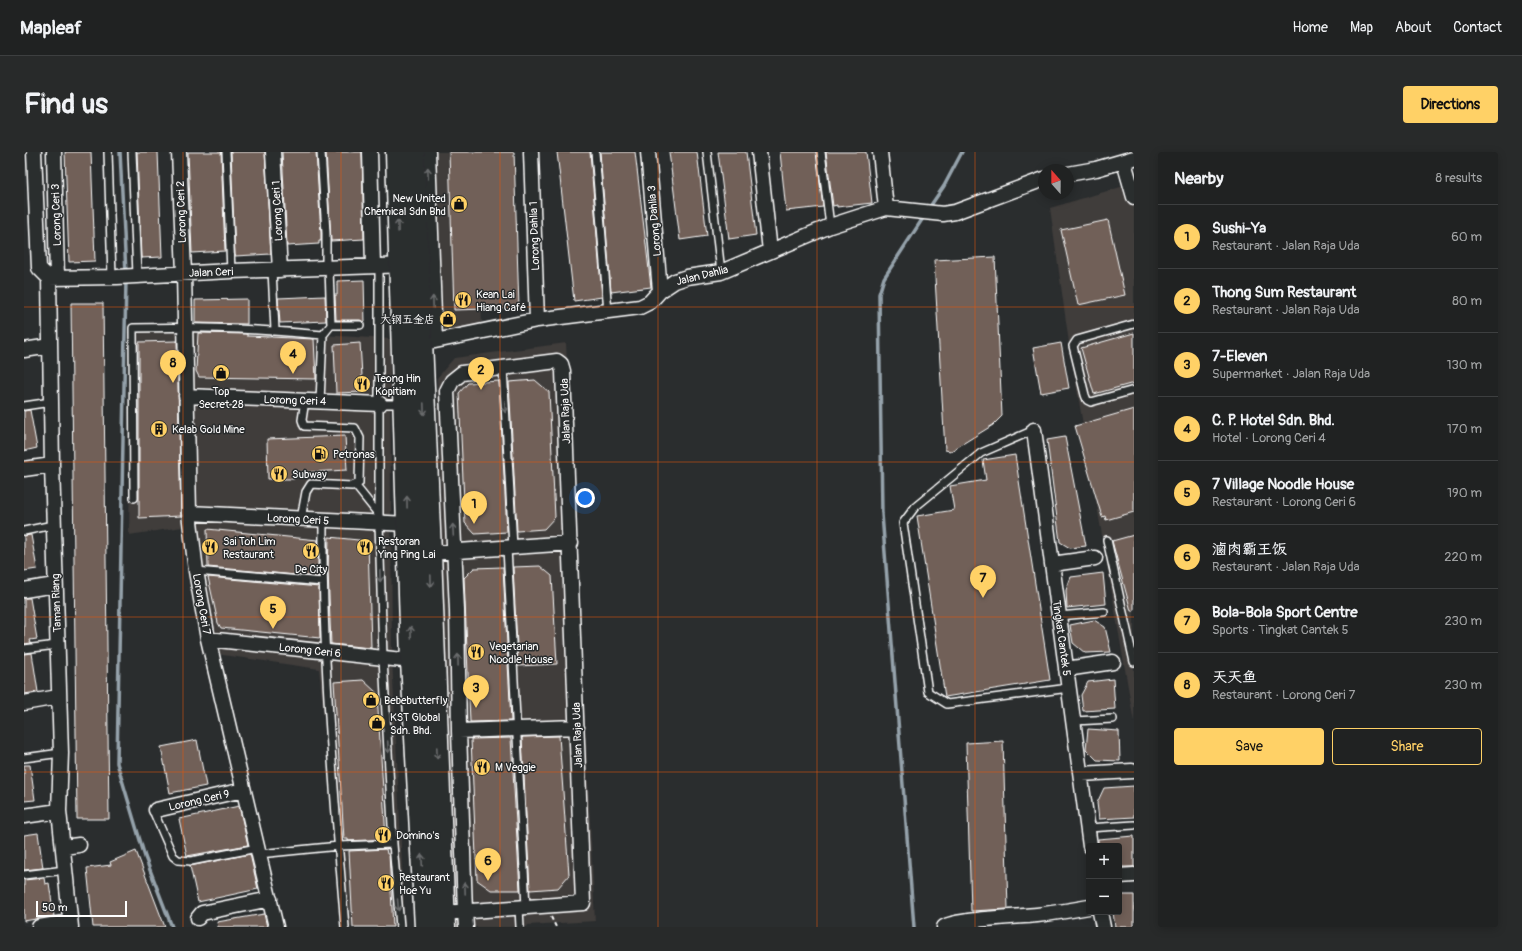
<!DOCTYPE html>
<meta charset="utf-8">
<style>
body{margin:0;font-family:Pangolin,"LXGW WenKai TC",sans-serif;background:#282a2a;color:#f1f3f6}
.controls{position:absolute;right:12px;bottom:12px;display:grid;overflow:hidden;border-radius:4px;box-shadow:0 2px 10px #0003}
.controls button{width:36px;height:36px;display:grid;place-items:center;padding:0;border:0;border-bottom:1px solid #3d3f40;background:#202222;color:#f1f3f6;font:20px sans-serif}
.compass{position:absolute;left:1014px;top:12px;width:36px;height:36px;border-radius:50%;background:#202222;box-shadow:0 2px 10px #0003;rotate:339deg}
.scale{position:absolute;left:12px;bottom:10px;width:91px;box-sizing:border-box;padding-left:4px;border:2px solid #fff;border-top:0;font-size:11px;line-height:14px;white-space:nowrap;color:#fff;-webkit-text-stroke:3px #2a2d2e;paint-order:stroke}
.you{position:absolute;left:561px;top:346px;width:14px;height:14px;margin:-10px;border:3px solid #fff;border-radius:50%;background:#1a73e8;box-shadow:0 0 0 6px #1a73e833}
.badge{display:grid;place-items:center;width:26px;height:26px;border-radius:50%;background:#ffd166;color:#111;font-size:13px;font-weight:700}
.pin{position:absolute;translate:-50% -33px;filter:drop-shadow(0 1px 2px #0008)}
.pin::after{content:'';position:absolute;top:21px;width:14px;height:12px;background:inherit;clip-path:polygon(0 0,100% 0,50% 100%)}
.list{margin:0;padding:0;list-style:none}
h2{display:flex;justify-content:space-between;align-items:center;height:52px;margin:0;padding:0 16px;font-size:17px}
h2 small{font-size:13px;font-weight:400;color:#a2a4a5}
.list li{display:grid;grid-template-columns:26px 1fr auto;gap:12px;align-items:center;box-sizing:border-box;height:64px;padding:0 16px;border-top:1px solid #3d3f40}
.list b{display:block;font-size:15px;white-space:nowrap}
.list p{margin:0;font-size:13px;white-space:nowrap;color:#a2a4a5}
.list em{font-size:13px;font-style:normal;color:#a2a4a5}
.actions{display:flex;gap:8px;padding:12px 16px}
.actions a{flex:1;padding:9px 0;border:1px solid #ffd166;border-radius:4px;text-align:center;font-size:14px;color:#ffd166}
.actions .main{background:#ffd166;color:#111}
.map{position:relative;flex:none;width:1110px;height:775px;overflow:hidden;border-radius:4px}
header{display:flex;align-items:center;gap:24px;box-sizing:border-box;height:56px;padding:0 20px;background:#202222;border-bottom:1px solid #3d3f40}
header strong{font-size:19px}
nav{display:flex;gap:22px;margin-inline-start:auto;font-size:14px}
.intro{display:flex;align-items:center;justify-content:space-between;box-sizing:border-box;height:96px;padding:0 24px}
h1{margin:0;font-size:28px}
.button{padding:10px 18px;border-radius:4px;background:#ffd166;color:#111;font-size:14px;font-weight:700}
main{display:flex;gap:24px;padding:0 24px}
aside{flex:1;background:#202222;border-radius:4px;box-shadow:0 2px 10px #0003}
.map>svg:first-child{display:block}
</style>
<header>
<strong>Mapleaf</strong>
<nav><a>Home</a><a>Map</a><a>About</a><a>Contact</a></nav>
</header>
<div class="intro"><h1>Find us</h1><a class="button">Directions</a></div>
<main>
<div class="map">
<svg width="1110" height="775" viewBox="0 0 1110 775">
<rect width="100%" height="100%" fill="#2a2d2e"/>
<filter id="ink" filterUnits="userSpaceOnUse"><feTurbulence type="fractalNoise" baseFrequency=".025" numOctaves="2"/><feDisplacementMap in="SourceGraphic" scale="8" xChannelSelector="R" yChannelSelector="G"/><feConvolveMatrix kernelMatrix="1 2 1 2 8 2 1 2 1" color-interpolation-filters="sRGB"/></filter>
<g filter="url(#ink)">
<path fill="#3f3c3b" d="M402 0H452L458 173 411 180Z
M1110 31V570L1045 191 1026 56Z
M108 172 366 187 368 506 381 775H321L295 517 178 500 159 375 105 383Z
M542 191 571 769 504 773 503 775H429L413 226 430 206Z"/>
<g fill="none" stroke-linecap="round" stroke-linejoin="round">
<path stroke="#95a2ab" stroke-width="3.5" d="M96 0 102 121
M905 56 920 34 938 0
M102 127 93 611 121 705 148 775
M890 775 858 362 855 142 860 126 901 63"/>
</g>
<path fill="#716058" stroke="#fff" d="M41 0H67L71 109 45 110Z
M113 0H134L138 105 117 106Z
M164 0H197L201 99 168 101Z
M207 0H241L247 102 211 104Z
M258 0H292L297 81V89H295V92L263 94Z
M302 0H338L340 87 307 89Z
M425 0H490L495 156 430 158Z
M533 0H566L578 145 550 149Z
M576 0H611L627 135 587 140Z
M645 0H673L683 84 656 88Z
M694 0H722L732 83 705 87Z
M756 0H792L799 55 762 59Z
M802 0H842L848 51 813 55V53L809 54Z
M1084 68 1101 143 1054 153 1037 78Z
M971 105 978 264 969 273 927 299 921 298 910 108Z
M340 128 341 170 336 168H312L311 143H313V129Z
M301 144 302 169 256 171 254 146Z
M223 147V172L171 171V148Z
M47 151H79L85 667H53Z
M174 181 223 182V184L290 187 292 227 175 225 172 219Z
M1110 181V231L1070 242 1057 196Z
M153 189 157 364 115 366V190Z
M336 191 339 240 312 241 310 193Z
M1037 191 1045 236 1017 241 1009 196Z
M511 228 525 240 531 365 520 377 493 379 485 230Z
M475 229 483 380 451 382 441 371 435 241 444 231Z
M1110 257V360L1082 368 1081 364 1078 365 1051 274Z
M6 258 13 296 0 299V259Z
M321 284 323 318 270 321V327H244L243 287Z
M1041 285 1062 394 1046 396 1036 390 1023 288Z
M991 303 1026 528 921 545 893 364 930 358 926 334 962 328 959 308Z
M183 377 294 388V425L184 415Z
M7 383 13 417 0 419V384Z
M1110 383V459H1107L1088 389Z
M305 385 344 389 347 496 307 492 304 419Z
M516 414 528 424 533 512 494 514 489 415Z
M479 415 487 569 446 570 440 426 450 416Z
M1079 421 1082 452 1043 456 1042 438 1047 425Z
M184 425 295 435 296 486 197 476 194 471Z
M0 446H6L13 487 6 488 7 491 0 492Z
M1070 468 1081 475 1087 500 1061 501 1049 491 1046 473Z
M8 501 14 540 0 542V502Z
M1089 527 1091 557 1059 559 1057 543 1064 530Z
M339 528 353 541 362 687 324 689V687H320L310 530Z
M1064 577 1095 579 1096 609 1073 608 1062 597Z
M535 584 545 723 534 736 506 738 498 586 499 585Z
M487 586 496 738H467L453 728 447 587Z
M173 588 182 634 146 641 137 595Z
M979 589 984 757 947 759 942 591Z
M0 613H6L11 648 0 649Z
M1110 634V665L1075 667 1073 651 1080 636Z
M215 654 224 693 163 704 155 667Z
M14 681 19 716 0 718V683Z
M1110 684V715H1095V694H1074V687Z
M362 697 363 702H365L369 775H329L325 699Z
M112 699 141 775H69L63 716 87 713 86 710Z
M226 702 234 737 174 750 166 714Z
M20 726 21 732 25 731 30 764 0 769V728Z
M1099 743H1110V775H1091L1089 760H1095V747Z
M240 762 243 775H194L193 770Z"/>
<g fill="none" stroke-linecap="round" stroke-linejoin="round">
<g stroke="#fff" stroke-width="10">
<path id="service" d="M84 0 88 125
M108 0 113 123
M202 0 207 119
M297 0 302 81V116
M571 0 584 160
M683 0 697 120
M797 0 806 74
M355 113V371L359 506 369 692 376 775
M305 116 307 173
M248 118 251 178
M1110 172 1053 188 1049 194 1061 243 1063 248 1067 250 1110 238
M479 216 489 395
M296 249 299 183
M356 252H377
M0 254 27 250
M1010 278 957 301 891 355 879 371 904 540 923 552 1045 536
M331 333 355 363
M110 346 109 176C173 174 236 177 299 183L307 173H336
M277 367 282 340 287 332 328 334 335 331 336 286 331 276 280 274 278 268 281 248
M299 368C298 504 310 640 321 775
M0 379 29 373
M1083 388 1110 510
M483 396 502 755
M172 419 299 430
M1035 464 1080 460
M0 497 33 493
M1050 569 1089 567
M0 606 37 601
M132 658 131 663 149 704 154 708 167 709 233 696
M1064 676 1110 673
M235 702 315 694 369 692
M0 723 41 718
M495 756 496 775"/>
</g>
<g stroke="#fff" stroke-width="17">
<path id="minor" d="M10 0 15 116 25 126
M30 0 33 126
M155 0 160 121 165 361 172 419 184 487 252 775
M249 0 256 118
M346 0 349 114
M404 0 411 189
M507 0 513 168
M624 0 636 139
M735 0 746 99
M856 0 862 56
M1100 10 1110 45
M1044 22 1072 17 1110 6
M25 126 28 313 37 601 35 659 47 775
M25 126 93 125 207 119 384 113
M389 191 411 189 513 168 616 155 626 150 636 139 651 129 663 125 697 120 806 74 862 56 919 62 931 60 1020 27
M0 198 26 194
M162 244 356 252
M1010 278 1066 694
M0 317 28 313
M165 361 384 372
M406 401 547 391
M1028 412 1071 406
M0 438 31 433
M184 487 388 509
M1042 517 1089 510
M0 551 34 545
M435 579 553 575
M1057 622 1108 619
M132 658 219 638
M0 664 35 659
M39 695 55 693
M1095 724 1110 723
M1076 760 1079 775
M419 761C466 758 512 754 559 751L539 219 537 212 533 209 438 221 428 229 423 239 433 458 435 579 441 760 442 775
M174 766 178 761 246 747
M15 775 46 770
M920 775C932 767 995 765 1013 763 1030 761 1048 758 1065 755"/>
</g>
<g stroke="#fff" stroke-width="25">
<path id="primary" d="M373 0 388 509 402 775
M389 0 406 401 420 775"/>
</g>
<path stroke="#fff" stroke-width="2" stroke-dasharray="4 3" stroke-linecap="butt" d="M527 765 532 775"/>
<use href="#service" stroke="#2a2d2e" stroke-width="7"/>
<use href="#minor" stroke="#2a2d2e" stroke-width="14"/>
<use href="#primary" stroke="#2a2d2e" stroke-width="22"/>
</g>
<defs><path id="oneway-shaft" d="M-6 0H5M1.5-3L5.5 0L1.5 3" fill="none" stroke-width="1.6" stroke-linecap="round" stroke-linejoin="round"/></defs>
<g stroke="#6a6c6d">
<use href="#oneway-shaft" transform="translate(404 21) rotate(-92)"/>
<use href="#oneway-shaft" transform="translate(374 74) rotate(-91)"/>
<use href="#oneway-shaft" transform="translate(409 150) rotate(-92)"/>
<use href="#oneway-shaft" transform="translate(481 255) rotate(87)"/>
<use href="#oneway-shaft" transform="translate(400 257) rotate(88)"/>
<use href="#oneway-shaft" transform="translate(383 350) rotate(-91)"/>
<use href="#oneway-shaft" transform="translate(429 378) rotate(-93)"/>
<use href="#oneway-shaft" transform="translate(356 424) rotate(88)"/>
<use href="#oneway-shaft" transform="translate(407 429) rotate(88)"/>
<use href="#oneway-shaft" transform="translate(387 480) rotate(-92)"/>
<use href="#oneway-shaft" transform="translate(434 508) rotate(-91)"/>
<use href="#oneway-shaft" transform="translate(364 595) rotate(87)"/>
<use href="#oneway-shaft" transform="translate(413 601) rotate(88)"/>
<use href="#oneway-shaft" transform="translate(398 708) rotate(-93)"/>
<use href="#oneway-shaft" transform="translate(441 736) rotate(-92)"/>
<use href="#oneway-shaft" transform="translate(374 753) rotate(85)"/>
</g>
</g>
<path fill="none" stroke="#e8590c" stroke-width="1" stroke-opacity="0.55" d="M159 0V775M317 0V775M476 0V775M634 0V775M793 0V775M951 0V775M0 155H1110M0 310H1110M0 465H1110M0 620H1110"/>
<defs>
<g id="shop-disc" transform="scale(0.9)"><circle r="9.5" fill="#ffd166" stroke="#2a2d2e"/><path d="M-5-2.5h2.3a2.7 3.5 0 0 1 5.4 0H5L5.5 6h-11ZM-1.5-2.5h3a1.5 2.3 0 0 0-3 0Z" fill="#111"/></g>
<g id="restaurant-disc" transform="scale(0.9)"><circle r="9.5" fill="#ffd166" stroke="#2a2d2e"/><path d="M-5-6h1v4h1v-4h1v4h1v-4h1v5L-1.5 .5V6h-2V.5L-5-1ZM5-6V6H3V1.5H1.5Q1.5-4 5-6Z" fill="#111"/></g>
<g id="building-disc" transform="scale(0.9)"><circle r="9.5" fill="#ffd166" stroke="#2a2d2e"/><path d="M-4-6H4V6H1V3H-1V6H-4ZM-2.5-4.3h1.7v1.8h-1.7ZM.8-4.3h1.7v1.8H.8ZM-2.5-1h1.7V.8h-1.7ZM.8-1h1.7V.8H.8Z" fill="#111"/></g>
<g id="fuel-disc" transform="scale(0.9)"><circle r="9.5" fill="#ffd166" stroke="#2a2d2e"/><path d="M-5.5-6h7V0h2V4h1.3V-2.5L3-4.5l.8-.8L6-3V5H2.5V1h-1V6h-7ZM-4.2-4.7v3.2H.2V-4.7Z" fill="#111"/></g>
</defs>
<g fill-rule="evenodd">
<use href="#shop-disc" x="435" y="52"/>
<use href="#restaurant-disc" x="439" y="148"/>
<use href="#shop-disc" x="424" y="167"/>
<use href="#shop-disc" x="197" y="221"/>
<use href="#restaurant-disc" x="338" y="232"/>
<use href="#building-disc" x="135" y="277"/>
<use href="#fuel-disc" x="296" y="302"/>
<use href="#restaurant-disc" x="255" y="322"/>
<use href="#restaurant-disc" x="186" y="395"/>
<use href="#restaurant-disc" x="341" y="395"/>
<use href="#restaurant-disc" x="287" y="399"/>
<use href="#restaurant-disc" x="452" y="500"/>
<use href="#shop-disc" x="347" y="548"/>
<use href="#shop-disc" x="353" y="571"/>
<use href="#restaurant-disc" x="458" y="615"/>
<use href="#restaurant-disc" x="359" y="683"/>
<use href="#restaurant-disc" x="362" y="731"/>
</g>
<g text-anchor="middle" stroke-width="3" stroke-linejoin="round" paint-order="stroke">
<g font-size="11" fill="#fff" stroke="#2a2d2e" text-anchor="start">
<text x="422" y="50" text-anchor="end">New United<tspan x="422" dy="13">Chemical Sdn Bhd</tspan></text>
<text x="452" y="146">Kean Lai<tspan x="452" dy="13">Hiang Café</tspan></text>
<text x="411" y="171" text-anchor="end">大钢五金店</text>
<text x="351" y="230">Teong Hin<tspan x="351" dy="13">Kopitiam</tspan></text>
<text x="197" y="243" text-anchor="middle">Top<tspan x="197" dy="13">Secret 28</tspan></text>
<text x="148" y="281">Kelab Gold Mine</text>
<text x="309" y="306">Petronas</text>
<text x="268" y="326">Subway</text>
<text x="199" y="393">Sai Toh Lim<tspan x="199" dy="13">Restaurant</tspan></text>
<text x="354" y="393">Restoran<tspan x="354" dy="13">Ying Ping Lai</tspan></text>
<text x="287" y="421" text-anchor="middle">De City</text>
<text x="465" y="498">Vegetarian<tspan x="465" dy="13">Noodle House</tspan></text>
<text x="360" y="552">Bebebutterfly</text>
<text x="366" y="569">KST Global<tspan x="366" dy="13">Sdn. Bhd.</tspan></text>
<text x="471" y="619">M Veggie</text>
<text x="372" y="687">Domino's</text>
<text x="375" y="729">Restaurant<tspan x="375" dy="13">Hoe Yu</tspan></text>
</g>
<g font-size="11" fill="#fff" stroke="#2a2d2e">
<text transform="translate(253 59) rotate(-93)" y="4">Lorong Ceri 1</text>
<text transform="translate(157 60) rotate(-92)" y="4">Lorong Ceri 2</text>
<text transform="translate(32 63) rotate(-92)" y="4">Lorong Ceri 3</text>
<text transform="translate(630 69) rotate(-95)" y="4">Lorong Dahlia 3</text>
<text transform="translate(510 84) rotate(-92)" y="4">Lorong Dahlia 1</text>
<text transform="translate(187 120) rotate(-2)" y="4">Jalan Ceri</text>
<text transform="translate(678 123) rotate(-14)" y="4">Jalan Dahlia</text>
<text transform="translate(271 248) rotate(2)" y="4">Lorong Ceri 4</text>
<text transform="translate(541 259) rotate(-92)" y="4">Jalan Raja Uda</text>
<text transform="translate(274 367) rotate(3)" y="4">Lorong Ceri 5</text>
<text transform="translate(32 451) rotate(-92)" y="4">Taman Riang</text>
<text transform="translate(178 452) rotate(80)" y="4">Lorong Ceri 7</text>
<text transform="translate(1038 486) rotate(82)" y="4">Tingkat Cantek 5</text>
<text transform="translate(286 498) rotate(6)" y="4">Lorong Ceri 6</text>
<text transform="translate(553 583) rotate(-92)" y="4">Jalan Raja Uda</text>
<text transform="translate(175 648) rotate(-13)" y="4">Lorong Ceri 9</text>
</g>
</g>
</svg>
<div class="controls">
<button>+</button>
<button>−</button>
</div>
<svg class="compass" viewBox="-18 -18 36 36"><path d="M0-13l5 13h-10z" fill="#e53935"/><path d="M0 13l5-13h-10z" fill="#a2a4a5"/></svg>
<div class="scale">50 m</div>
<div class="you"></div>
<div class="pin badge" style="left:450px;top:372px">1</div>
<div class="pin badge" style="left:457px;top:238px">2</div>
<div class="pin badge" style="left:452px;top:556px">3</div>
<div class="pin badge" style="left:269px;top:222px">4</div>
<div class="pin badge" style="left:249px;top:477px">5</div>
<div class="pin badge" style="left:464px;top:729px">6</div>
<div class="pin badge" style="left:959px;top:446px">7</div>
<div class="pin badge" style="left:149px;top:231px">8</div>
</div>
<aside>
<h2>Nearby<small>8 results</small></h2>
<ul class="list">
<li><span class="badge">1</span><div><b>Sushi-Ya</b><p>Restaurant · Jalan Raja Uda</p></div><em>60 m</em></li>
<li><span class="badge">2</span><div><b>Thong Sum Restaurant</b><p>Restaurant · Jalan Raja Uda</p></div><em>80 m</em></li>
<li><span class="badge">3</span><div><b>7-Eleven</b><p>Supermarket · Jalan Raja Uda</p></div><em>130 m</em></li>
<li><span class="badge">4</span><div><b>C. P. Hotel Sdn. Bhd.</b><p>Hotel · Lorong Ceri 4</p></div><em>170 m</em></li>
<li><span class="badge">5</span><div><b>7 Village Noodle House</b><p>Restaurant · Lorong Ceri 6</p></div><em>190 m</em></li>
<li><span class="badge">6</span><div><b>滷肉霸王饭</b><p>Restaurant · Jalan Raja Uda</p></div><em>220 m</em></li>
<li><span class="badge">7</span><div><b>Bola-Bola Sport Centre</b><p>Sports · Tingkat Cantek 5</p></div><em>230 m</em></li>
<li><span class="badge">8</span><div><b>天天鱼</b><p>Restaurant · Lorong Ceri 7</p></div><em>230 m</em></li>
</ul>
<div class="actions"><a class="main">Save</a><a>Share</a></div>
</aside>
</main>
